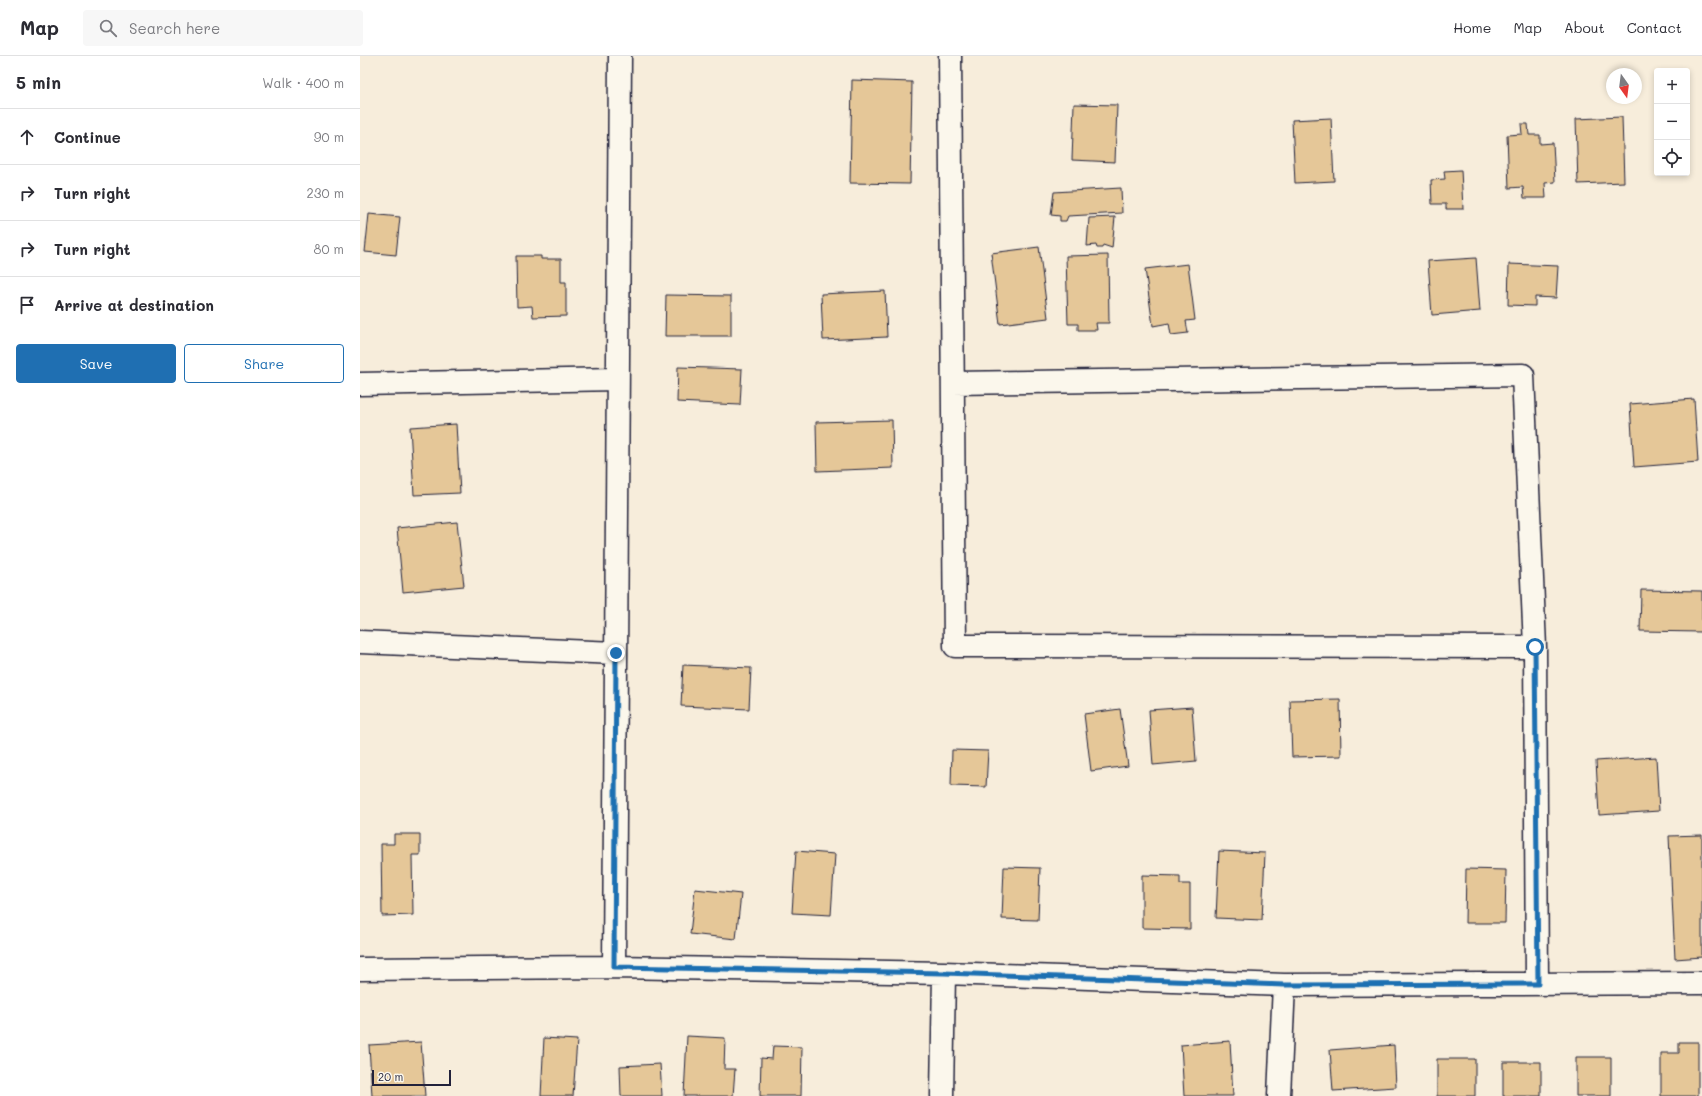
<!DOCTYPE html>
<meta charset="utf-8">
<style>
body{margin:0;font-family:Mali,sans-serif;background:#f7f7f7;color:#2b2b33}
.controls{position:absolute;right:12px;top:12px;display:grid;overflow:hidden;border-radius:4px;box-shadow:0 2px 6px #0003}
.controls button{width:36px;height:36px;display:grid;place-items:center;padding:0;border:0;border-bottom:1px solid #e1e1e2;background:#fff;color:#2b2b33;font:20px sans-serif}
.compass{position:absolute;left:1246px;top:12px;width:36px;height:36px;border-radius:50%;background:#fff;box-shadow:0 2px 6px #0003;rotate:166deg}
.scale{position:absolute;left:12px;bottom:10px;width:79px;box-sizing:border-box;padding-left:4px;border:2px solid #22223b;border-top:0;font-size:11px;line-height:14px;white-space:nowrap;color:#22223b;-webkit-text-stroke:3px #fbf7ec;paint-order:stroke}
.stop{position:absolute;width:12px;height:12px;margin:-9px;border:3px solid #1f6fb2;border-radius:50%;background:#fff}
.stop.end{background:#1f6fb2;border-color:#fff;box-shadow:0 1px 4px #0008}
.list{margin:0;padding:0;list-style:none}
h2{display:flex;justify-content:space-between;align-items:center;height:52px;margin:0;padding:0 16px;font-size:17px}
h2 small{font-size:13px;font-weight:400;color:#7c7c81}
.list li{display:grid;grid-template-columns:26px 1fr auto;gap:12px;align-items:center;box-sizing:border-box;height:56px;padding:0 16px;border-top:1px solid #e1e1e2}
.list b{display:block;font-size:15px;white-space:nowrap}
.list em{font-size:13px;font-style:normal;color:#7c7c81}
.actions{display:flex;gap:8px;padding:12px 16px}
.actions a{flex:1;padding:9px 0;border:1px solid #1f6fb2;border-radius:4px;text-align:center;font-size:14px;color:#1f6fb2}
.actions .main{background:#1f6fb2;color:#fff}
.icon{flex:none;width:22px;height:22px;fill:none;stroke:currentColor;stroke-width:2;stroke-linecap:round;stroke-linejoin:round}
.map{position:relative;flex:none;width:1342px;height:1040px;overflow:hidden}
header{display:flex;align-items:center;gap:24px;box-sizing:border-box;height:56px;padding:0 20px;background:#fff;border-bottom:1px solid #e1e1e2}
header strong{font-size:19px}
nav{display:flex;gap:22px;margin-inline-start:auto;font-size:14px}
.search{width:280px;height:36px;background:#f7f7f7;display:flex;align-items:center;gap:10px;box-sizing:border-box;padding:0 14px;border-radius:4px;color:#7c7c81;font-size:15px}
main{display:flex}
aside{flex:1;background:#fff}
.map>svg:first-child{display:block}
</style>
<header>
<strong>Map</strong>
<div class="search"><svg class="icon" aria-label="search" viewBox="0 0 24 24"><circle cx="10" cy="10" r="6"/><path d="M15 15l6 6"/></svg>Search here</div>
<nav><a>Home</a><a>Map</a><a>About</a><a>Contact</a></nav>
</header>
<main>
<aside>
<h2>5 min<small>Walk · 400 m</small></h2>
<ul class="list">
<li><svg class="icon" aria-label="ahead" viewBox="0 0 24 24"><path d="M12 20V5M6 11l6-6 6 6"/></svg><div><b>Continue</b></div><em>90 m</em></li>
<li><svg class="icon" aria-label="right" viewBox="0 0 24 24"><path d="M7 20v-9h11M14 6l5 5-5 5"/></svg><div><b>Turn right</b></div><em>230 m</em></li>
<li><svg class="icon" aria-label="right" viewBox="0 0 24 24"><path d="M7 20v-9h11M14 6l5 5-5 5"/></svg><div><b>Turn right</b></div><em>80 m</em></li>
<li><svg class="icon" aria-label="arrive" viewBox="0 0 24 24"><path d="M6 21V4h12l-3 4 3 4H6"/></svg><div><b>Arrive at destination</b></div></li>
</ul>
<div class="actions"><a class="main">Save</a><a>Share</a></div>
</aside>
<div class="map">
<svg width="1342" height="1040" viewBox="0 0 1342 1040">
<rect width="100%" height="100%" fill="#f7eddb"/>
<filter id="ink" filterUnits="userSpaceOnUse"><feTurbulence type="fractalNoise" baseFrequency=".025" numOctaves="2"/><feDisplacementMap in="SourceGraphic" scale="8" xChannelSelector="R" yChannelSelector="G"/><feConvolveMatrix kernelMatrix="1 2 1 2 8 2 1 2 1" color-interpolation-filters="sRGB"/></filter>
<g filter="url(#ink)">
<path fill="#e5c798" stroke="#22223b" d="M492 24 552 26 550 128 490 127Z
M714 48 757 49 755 106 712 104Z
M1262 61 1264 126 1218 128 1216 63Z
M971 62 974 125 935 127 932 64Z
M1161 68H1168L1169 79H1180V88L1193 87 1195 126 1185 127 1186 142H1164L1163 131 1149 132 1147 79 1162 78Z
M1101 114 1103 153H1086V148H1072L1071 124 1085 123 1084 115Z
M761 132 762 157 708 160 706 165H700V160L691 159 694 136Z
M9 158 40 161 36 199 5 196Z
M755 161 752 192 743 189 742 192H737L736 189 727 190 729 162Z
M679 191 688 262 640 268 631 197Z
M748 199 749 267H736L737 274H718V268H708L706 200Z
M156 200H181V203H201V226H206V260L173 261 172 250 157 251Z
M1116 202 1120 255 1072 259 1068 205Z
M828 208 835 264 826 265 828 277 811 279 809 267 793 270 785 213Z
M1149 208 1198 210 1196 242 1175 241V250L1148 249Z
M525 235 527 281 463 284 461 238Z
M306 239 371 240V280H305Z
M318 311 382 313 380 349 317 346Z
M1334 343 1338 406 1274 411 1270 348Z
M532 364 533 412 457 415 456 366Z
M96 368 100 437 54 439 50 371Z
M97 466 104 530 43 536 37 472Z
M1281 534 1342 535V576L1280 575Z
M323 609 391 612 389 653 321 650Z
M980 643 981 700 932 701 930 644Z
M832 651 836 705 793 709 789 654Z
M760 653 768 710 731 715 724 658Z
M592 694 628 695 626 731 591 730Z
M1296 701 1299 755 1239 759 1236 705Z
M34 778H60V799H52L53 859 22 860 21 788H34Z
M1342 779V901L1315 903 1309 780Z
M436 795 475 798 471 859 432 857Z
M859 795 905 797 902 864 856 862Z
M644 811 680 812 678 864 642 863Z
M1106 813 1146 814 1145 867H1105Z
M782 819 820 820V828H830V873L782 872Z
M335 833 381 838 376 883 330 878Z
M327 980 365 982 364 1013H375L373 1040H324Z
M184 982 217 984 213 1040H181Z
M870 985 873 1040H824L821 989Z
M61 986 65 1040H12L9 989Z
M1319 986H1338V1040H1301V997H1319Z
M1034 989 1036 1031 973 1035 970 994Z
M413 990 442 991 441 1040H400L401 1002 412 1003Z
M1216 1001H1251V1040H1216Z
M1077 1003H1115V1040H1077Z
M1143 1006H1181V1040H1143Z
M300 1008 302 1040H261L260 1010Z"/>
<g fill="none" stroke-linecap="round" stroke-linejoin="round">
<g stroke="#22223b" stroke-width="25">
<path id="minor" d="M590 0 595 590 1175 591
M593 327 1163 319 1175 591 1177 928
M0 328 257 323
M0 586 256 597
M254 911 260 0
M0 913 254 911 584 917 924 929 1342 927
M582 1040 584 917
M919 1040 924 929"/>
</g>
<use href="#minor" stroke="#fbf7ec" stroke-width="22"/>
</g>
</g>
<g fill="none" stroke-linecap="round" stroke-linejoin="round" filter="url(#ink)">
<path stroke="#1f6fb2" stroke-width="5" d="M256 597 254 911 584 917 924 929 1178 928 1175 591"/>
</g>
</svg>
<div class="controls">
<button>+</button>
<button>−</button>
<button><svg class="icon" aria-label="locate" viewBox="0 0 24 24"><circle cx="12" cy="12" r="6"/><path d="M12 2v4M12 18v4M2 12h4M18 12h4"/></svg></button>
</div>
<svg class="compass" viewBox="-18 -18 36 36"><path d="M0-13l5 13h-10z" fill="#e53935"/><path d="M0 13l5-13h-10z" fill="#7c7c81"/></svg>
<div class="scale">20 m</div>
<div class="stop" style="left:1175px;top:591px"></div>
<div class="stop end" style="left:256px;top:597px"></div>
</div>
</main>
